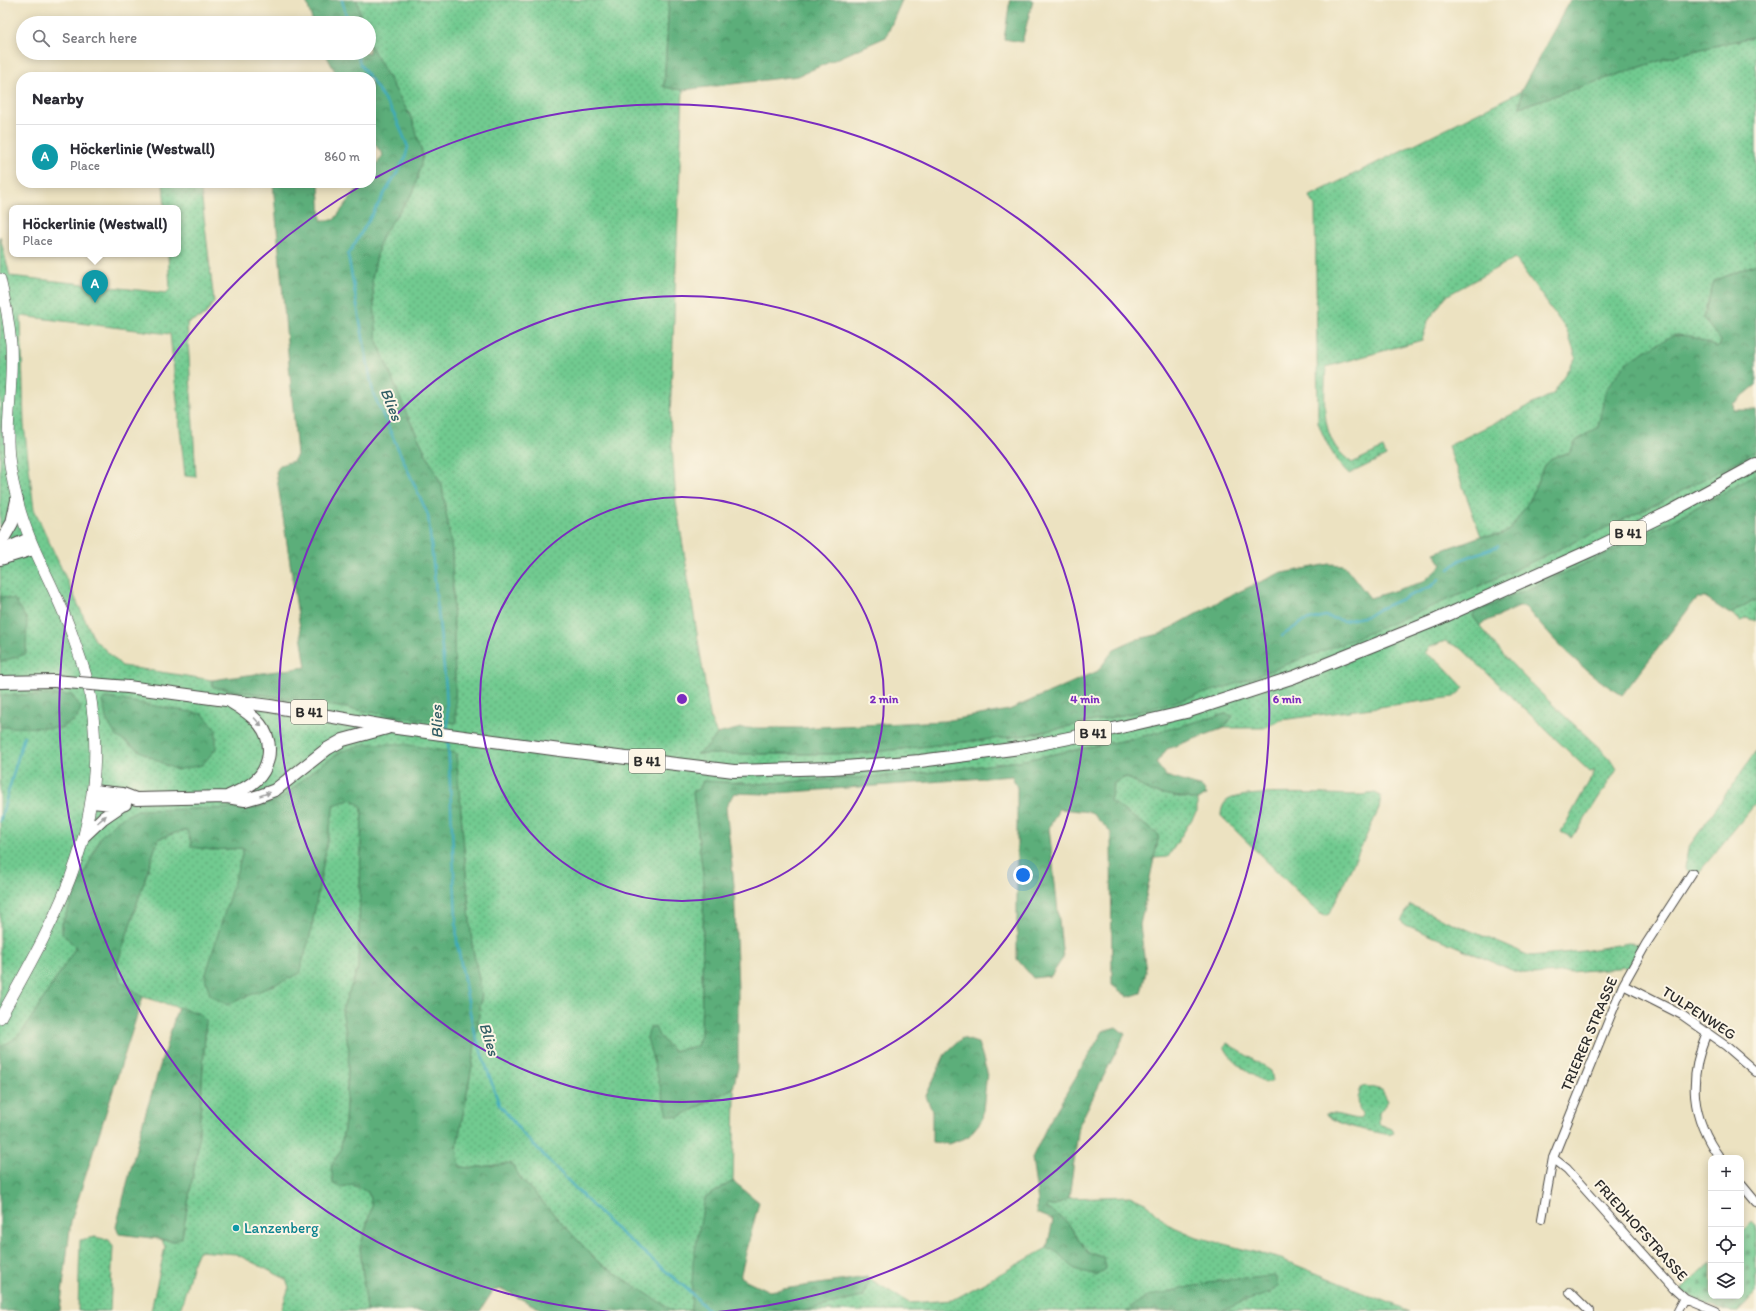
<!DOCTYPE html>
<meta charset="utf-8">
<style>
body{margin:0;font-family:Itim,sans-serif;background:#f2f2f3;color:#2b2b33}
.controls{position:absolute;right:12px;bottom:12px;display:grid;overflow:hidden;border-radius:8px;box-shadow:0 2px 10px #0003}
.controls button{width:36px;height:36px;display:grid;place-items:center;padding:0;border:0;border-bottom:1px solid #e1e1e2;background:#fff;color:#2b2b33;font:20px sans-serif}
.you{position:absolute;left:1023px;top:875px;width:14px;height:14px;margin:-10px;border:3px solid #fff;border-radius:50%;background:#1a73e8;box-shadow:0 0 0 6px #1a73e833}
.badge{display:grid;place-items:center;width:26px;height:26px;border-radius:50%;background:#d1495b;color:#fff;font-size:13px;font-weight:700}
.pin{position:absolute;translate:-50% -33px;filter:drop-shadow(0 1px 2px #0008)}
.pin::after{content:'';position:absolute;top:21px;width:14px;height:12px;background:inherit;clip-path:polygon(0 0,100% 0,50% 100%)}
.popup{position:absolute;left:9px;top:205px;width:172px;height:52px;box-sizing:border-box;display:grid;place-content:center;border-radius:8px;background:#fff;filter:drop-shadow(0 1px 3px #0005);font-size:13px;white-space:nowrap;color:#7c7c81}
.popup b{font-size:15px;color:#2b2b33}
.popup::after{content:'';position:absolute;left:50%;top:100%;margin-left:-8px;border:8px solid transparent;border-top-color:#fff}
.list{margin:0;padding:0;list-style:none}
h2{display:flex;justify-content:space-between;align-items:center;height:52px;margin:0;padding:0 16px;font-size:17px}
h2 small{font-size:13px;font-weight:400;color:#7c7c81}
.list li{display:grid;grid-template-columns:26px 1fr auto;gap:12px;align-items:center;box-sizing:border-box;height:64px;padding:0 16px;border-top:1px solid #e1e1e2}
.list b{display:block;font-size:15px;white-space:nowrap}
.list p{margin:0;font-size:13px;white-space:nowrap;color:#7c7c81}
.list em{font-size:13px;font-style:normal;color:#7c7c81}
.icon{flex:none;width:22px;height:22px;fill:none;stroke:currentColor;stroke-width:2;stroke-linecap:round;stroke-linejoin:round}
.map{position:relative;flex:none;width:1756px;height:1311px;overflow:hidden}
.search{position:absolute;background:#fff;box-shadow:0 2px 10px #0003;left:16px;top:16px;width:360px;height:44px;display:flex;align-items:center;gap:10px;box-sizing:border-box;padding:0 14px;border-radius:22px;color:#7c7c81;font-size:15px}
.panel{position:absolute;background:#fff;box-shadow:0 2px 10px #0003;left:16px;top:72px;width:360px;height:116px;border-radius:16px}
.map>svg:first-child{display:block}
</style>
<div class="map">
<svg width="1756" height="1311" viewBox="0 0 1756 1311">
<defs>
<pattern id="green-dots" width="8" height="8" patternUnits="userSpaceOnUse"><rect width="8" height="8" fill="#71ca90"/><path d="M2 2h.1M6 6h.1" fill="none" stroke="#5da476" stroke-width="1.8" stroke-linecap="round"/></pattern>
<pattern id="forest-crowns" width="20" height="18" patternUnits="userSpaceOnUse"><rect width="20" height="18" fill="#5cae7a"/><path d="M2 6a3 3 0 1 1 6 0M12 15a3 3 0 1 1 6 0" fill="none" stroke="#4c8e64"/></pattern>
<pattern id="cemetery-stones" width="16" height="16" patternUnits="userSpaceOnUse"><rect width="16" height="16" fill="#71ca90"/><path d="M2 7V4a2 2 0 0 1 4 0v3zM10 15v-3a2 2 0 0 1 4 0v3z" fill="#5da476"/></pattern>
</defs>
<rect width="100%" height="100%" fill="#fcf5e5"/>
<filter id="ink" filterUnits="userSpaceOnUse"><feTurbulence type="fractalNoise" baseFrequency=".025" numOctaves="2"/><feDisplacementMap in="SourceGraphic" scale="8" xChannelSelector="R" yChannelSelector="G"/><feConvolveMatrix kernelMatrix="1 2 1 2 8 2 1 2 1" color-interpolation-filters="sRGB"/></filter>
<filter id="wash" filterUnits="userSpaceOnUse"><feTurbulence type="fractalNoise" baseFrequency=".012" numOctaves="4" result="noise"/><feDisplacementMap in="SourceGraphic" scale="16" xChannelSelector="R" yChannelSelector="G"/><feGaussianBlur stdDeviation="0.9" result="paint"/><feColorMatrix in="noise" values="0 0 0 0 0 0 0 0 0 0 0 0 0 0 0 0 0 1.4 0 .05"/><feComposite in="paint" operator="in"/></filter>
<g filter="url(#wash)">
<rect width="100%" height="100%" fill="#ece2c1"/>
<path fill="url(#green-dots)" stroke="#4e7a5e" d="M357 0H669L664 87 683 90 670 418 676 502 711 721 717 734 709 746 697 754H856L1028 735 1146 710 1464 593 1657 504 1756 451V475L1675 519 1600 557 1474 613 1473 616C1509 669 1563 713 1609 757L1617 769 1578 830 1571 837 1561 832 1595 771 1590 772 1462 649 1445 641 1430 647 1425 653 1441 663 1464 688 1454 697 1281 720 1264 728H1224L1233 716 1225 714 1136 738 1019 761 917 774 756 784 703 781 700 788 693 792 704 883 701 1034 697 1046 673 1051 659 1036 679 1117 733 1088 735 1096 733 1181 705 1198 691 1310 673 1311 597 1261 522 1180 511 1163 472 1168 460 1167 457 1146 472 1066 482 993 472 945 456 753 315 769 281 799 256 808 189 809 101 836 62 923V933L76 947 23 1031 13 1040 0 1047V236L10 276 166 293 170 289 168 254H178V208H165L163 183H200L214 302 204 316 187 323 196 477 185 476 170 334 21 316 24 425 34 509 94 639 122 666 212 680 213 687 409 718 456 723 452 551 442 486 407 415 377 341 372 278 381 237 414 191 413 121 369 43V23H362Z
M1756 36V264L1714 281 1703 318 1721 341 1720 345 1716 347 1691 336 1606 389 1598 427 1576 441 1570 452 1554 457 1544 465 1531 499 1510 530 1500 535 1481 536 1448 446 1553 394 1576 357 1567 331 1515 258 1446 296 1428 321 1422 340 1326 367C1325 393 1320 427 1338 450 1342 455 1348 459 1352 463L1383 448 1386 456 1349 474C1334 459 1325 442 1318 422L1315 207 1310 196 1521 91 1520 107 1677 55Z
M1752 601H1756V621L1746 618 1741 621 1730 614Z
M1756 751V803L1695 877 1685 868 1688 848Z
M1126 777 1151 792 1197 800V811L1168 857 1154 858 1159 835 1110 801 1114 783Z
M1375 793 1381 796 1379 809 1330 913 1325 916 1319 913 1221 816C1221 810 1223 803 1228 800 1244 789 1338 795 1362 795Z
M352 799 362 807 358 968 342 1010 349 1050 345 1122 340 1152 331 1165 340 1187 353 1185 368 1192 372 1206 360 1248 367 1311H281L289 1287 286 1279 236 1254 198 1251 194 1260 180 1311H151L165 1247 162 1240 175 1241 182 1237 198 1146 206 1020 200 1014 143 997 121 981 116 968 158 839 178 832 188 830 212 850 244 848 236 877 310 936 334 804Z
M1410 905 1530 956 1583 951 1628 943 1642 944 1629 967 1533 975 1514 971 1406 925 1401 921Z
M1227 1043 1271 1071 1273 1081 1265 1083C1250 1073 1231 1063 1224 1046Z
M1366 1086 1382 1090 1388 1101 1379 1113V1124L1392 1129 1394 1133 1389 1135C1370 1130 1341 1128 1325 1114 1336 1112 1349 1119 1360 1119L1363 1113 1359 1109 1358 1097 1361 1088Z
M1130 1196 1149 1205 1167 1224 1197 1237 1281 1259 1410 1311H803L862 1297 868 1284 867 1277 909 1303 953 1300 1047 1248 1055 1250 1075 1269 1088 1271V1253L1068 1223 1047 1208V1205L1053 1206 1069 1198Z
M95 1237 109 1240 113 1246 110 1311H78L80 1240Z"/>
<path fill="url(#forest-crowns)" stroke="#446c52" d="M306 0H357L362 23H313Z
M669 0H902L886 37 798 76 683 90 664 87Z
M1010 0H1033L1022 42 1004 39Z
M1570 0H1756V36L1677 55 1520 107 1521 91Z
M369 43 413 121 423 156 414 191 381 237 372 278 377 341 407 415 442 486 452 551 456 723 409 718 213 687 212 680 306 667 276 472 280 465 293 461 297 455 273 183H319L321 220H334L362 183H371V172L383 155 371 139V77H338L325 53H369Z
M1756 264V385L1733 404 1734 410H1756V451L1657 504 1464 593 1351 640 1233 685 1146 710 1028 735 856 754H696L709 746 717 734 741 728H799L944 721 1009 710 1098 671 1114 649 1134 640 1160 634 1225 598 1278 574 1329 564 1344 565 1370 598 1423 582 1442 565 1434 553 1481 536 1500 535 1510 530 1531 498 1544 465 1554 457 1570 452 1576 441 1598 427 1606 389 1627 362 1673 335 1691 336 1716 347 1720 345 1721 341 1703 318 1714 281Z
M1756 475V601H1752L1730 614 1705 598H1697L1622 695C1584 673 1554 641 1525 607H1519L1485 622 1480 626 1473 616 1474 613 1600 557 1675 519Z
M0 596 15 600 27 620 26 654 0 662Z
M0 695H72L81 708 77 718 62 728 0 727Z
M108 698 203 714 216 730V749L202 765 176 770 143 753 116 736 106 719 103 699Z
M1225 714 1233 716 1224 728 1167 749 1156 763 1166 776 1202 787 1207 795 1197 800 1151 792 1126 777 1114 783 1110 801 1159 835 1140 925 1146 972 1141 993 1128 997 1112 985 1111 833 1091 812 1059 809 1049 828 1063 958 1051 976 1033 978 1017 959V788L1012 776 764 794 734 793 726 807 734 885 738 990V1068L733 1088 679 1117 668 1115 647 1038 650 1027H655L659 1036 673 1051 697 1046 701 1034 704 883 693 792 700 788 703 781 756 784 917 774 1019 761 1136 738Z
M366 744H403L456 753 472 945 482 993 472 1066 457 1146 460 1167 472 1168 511 1163 522 1180 597 1261 673 1311H544L502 1289 493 1291 480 1311H367L360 1248 372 1206 368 1192 353 1185 340 1187 333 1184 331 1165 340 1152 345 1122 349 1050 342 1010 358 968 362 807 352 799 334 805 310 936 299 974 227 1005 210 995 205 977 244 848 212 850 192 847 187 830 178 832 158 839 116 968 121 981 143 997 71 1221 60 1311H0V1047L13 1040 23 1031 76 947 62 933V923L101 836 116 821 138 810 256 808 281 799 315 769 342 751Z
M178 1007 200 1014 206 1020 198 1146 182 1237 175 1241 119 1234 116 1227 142 1125Z
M1116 1027 1125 1034 1079 1125 1069 1198 1053 1206 1047 1205V1208L1067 1222 1088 1253 1104 1257 1106 1269 1097 1275C1089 1272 1081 1272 1075 1269 1064 1263 1061 1251 1047 1248L1053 1220 1036 1213 1038 1202 1032 1158 1048 1124 1103 1031Z
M962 1038 978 1043 987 1072 982 1120 968 1137 948 1144 932 1142V1111L926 1096 945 1054Z
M733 1181 759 1202 740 1277 769 1291 867 1277 868 1283 862 1297 803 1311H687L691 1310 693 1261 705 1198Z
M1275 1276 1278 1285 1270 1293 1240 1303 1223 1311H1126L1145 1297 1217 1281Z"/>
<path fill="url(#cemetery-stones)" stroke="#4e7a5e" d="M1752 1222 1756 1226V1292L1738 1311C1715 1311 1700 1304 1681 1290L1711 1262V1296H1741V1233Z"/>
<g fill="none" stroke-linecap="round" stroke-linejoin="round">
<path stroke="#3caabb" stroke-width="2.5" d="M342 0 348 23
M357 53 360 64 369 77
M371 79 395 116 408 147 405 159 348 255 373 393 428 515 446 688 448 732
M1449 569 1460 560 1498 546
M1282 636 1302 622 1325 616 1344 621 1368 616 1379 609 1432 586 1439 579
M448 739 457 942 473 1028 499 1104 523 1134 610 1224 687 1289 709 1311
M0 821 24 736"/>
</g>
</g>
<g filter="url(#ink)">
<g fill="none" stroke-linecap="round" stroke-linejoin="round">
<g stroke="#484642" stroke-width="10">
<path id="minor" d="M1623 985 1682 1015 1726 1046 1756 1072
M1707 1032C1688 1078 1690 1117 1720 1158
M1553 1158 1567 1169 1673 1288 1684 1298 1715 1311
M1741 1184 1756 1202
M1542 1219 1553 1158 1623 985 1646 944 1692 873
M1570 1292 1589 1311
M1677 1311 1684 1298"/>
</g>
<g stroke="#484642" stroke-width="12">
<path id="major" d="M0 279C5 300 9 322 11 344 13 376 8 409 8 441 8 461 12 480 17 499 29 549 58 591 74 640 79 655 86 672 89 688 113 817 61 910 0 1018"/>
</g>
<g stroke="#484642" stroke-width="14">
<path id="highway" d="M0 544 12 523 17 500
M0 552 29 539
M0 559 33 549
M0 682 54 681
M128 687 270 706 397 728 560 750 734 771 833 768 920 761 1020 748 1113 729 1186 712 1294 677 1436 620 1594 549 1670 512 1756 465
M93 791 123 794 136 799 227 797 245 800 259 796 275 790 327 749 343 740 387 728
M227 797C237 792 248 788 256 780 263 774 266 767 268 759 274 730 253 715 231 702
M92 802 122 805 125 804
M85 835 103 818 122 805"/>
</g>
<use href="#minor" stroke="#fff" stroke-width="8"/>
<use href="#major" stroke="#fff" stroke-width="11"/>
<use href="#highway" stroke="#fff" stroke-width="12"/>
<g stroke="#484642" stroke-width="14" stroke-linecap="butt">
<path id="highway-bridge" d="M54 681 128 687"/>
</g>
<use href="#highway-bridge" stroke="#fff" stroke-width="12"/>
</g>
<defs><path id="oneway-solid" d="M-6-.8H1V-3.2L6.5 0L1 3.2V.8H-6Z"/></defs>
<g fill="#a0a0a0">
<use href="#oneway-solid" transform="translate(258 722) rotate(48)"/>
<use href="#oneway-solid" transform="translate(265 794) rotate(-19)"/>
<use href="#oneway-solid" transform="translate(102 819) rotate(-40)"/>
</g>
</g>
<g fill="none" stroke="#7b2cbf" stroke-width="2">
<circle cx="682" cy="699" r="202"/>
<circle cx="682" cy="699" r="403"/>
<path d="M375 178A605 605 0 1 1 366 183"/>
</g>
<circle fill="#0f9aa8" stroke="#fcf5e5" stroke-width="1.5" cx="236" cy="1228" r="4"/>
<g text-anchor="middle" stroke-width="4" stroke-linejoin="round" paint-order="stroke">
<g fill="#fcf5e5" stroke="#6a6863" stroke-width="1">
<rect x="1610" y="521" width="36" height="24" rx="3"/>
<rect x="291" y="700" width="36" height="24" rx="3"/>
<rect x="1075" y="721" width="36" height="24" rx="3"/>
<rect x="629" y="749" width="36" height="24" rx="3"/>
</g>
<g font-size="14" font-weight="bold" fill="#2b2b2b">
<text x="1628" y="538">B 41</text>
<text x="309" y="717">B 41</text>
<text x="1093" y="738">B 41</text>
<text x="647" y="766">B 41</text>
</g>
<g font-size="15" fill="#2b2b2b" stroke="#fcf5e5">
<text transform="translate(1699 1013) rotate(33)" y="5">TULPENWEG</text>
<text transform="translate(1589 1034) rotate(-67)" y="5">TRIERER STRASSE</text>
<text transform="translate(1641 1230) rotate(48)" y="5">FRIEDHOFSTRASSE</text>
</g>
<g font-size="15" fill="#0d838f" stroke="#fcf5e5" text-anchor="start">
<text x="244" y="1233">Lanzenberg</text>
</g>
<g font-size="16" font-style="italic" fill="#325e65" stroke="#fcf5e5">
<text transform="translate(392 404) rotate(68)" y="6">Blies</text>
<text transform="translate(436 722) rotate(-92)" y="6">Blies</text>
<text transform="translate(490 1039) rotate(73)" y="6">Blies</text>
</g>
</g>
<circle cx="682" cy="699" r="6" fill="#7b2cbf" stroke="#fcf5e5" stroke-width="2"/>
<g font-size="12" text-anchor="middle" font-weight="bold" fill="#7b2cbf" stroke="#fcf5e5" stroke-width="4" stroke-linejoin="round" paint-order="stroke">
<text x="884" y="703">2 min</text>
<text x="1085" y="703">4 min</text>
<text x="1287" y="703">6 min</text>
</g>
</svg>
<div class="controls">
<button>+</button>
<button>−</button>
<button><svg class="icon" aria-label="locate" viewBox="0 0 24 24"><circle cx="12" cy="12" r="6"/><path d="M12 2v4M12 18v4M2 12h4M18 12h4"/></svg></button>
<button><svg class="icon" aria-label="layers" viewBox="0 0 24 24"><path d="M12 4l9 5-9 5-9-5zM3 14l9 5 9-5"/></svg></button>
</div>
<div class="you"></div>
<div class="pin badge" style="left:95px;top:303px;background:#0f9aa8">A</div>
<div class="popup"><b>Höckerlinie (Westwall)</b>Place</div>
<div class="search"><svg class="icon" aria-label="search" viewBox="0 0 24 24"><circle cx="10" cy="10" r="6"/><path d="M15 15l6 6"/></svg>Search here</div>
<section class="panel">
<h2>Nearby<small></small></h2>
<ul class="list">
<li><span class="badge" style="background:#0f9aa8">A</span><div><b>Höckerlinie (Westwall)</b><p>Place</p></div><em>860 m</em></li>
</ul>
</section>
</div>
